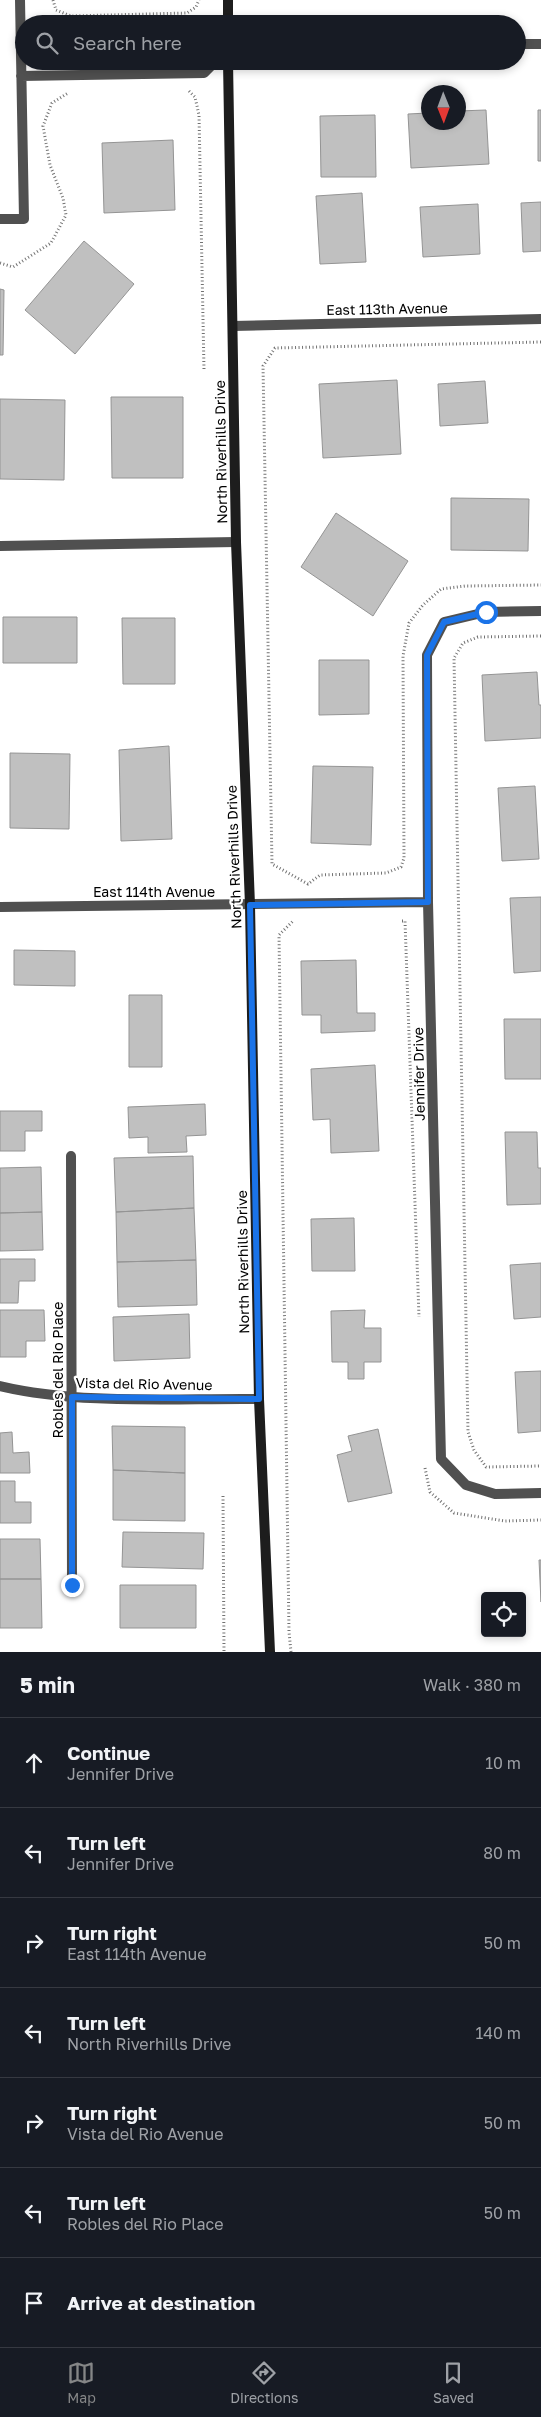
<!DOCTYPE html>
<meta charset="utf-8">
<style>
body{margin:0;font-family:"Golos Text",sans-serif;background:#242831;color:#f1f3f6}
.controls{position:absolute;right:15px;bottom:15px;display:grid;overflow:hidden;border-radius:5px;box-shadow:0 2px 8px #0003}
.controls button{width:45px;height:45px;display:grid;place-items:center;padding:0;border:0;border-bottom:1px solid #363941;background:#171b24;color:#f1f3f6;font:25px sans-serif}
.compass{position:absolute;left:421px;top:85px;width:45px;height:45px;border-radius:50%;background:#171b24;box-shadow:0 2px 8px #0003;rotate:179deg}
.stop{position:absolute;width:15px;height:15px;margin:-11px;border:4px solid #1a73e8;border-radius:50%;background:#fff}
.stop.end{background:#1a73e8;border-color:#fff;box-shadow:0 1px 5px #0008}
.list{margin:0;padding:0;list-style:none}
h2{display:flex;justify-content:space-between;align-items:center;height:65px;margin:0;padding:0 20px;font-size:21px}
h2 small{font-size:16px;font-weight:400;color:#9ea1a6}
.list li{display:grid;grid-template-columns:32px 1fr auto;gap:15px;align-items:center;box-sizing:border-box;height:90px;padding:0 20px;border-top:1px solid #363941}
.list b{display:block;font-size:19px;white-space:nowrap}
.list p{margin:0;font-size:16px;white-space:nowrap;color:#9ea1a6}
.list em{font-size:16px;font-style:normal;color:#9ea1a6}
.icon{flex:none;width:28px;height:28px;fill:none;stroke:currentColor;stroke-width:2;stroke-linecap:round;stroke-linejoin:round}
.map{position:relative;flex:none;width:541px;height:1652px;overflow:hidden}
.search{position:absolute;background:#171b24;box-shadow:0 2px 8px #0003;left:15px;right:15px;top:15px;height:55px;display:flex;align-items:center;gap:12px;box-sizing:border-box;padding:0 18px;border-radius:28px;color:#9ea1a6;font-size:19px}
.sheet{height:695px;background:#171b24}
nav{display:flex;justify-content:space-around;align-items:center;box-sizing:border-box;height:70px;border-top:1px solid #363941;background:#171b24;font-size:14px;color:#9ea1a6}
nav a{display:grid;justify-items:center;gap:2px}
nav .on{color:#858687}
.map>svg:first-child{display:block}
</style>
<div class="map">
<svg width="541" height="1652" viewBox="0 0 541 1652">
<rect width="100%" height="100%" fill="#fff"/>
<path fill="#c0c0c0" stroke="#949494" d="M486 110 489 164 411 168 408 114 428 113V122H458V111Z
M538 110H541V161H538Z
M375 115 376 177H321L320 116Z
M173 140 175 210 104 213 102 143Z
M362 193 366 262 320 264 316 196Z
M541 202V251L523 252 521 203Z
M478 204 480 254 423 257 420 207Z
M84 241 134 284 75 354 25 310Z
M0 289 4 290 3 355H0Z
M397 380 401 454 323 458 319 384Z
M485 381 488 423 440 426 438 384Z
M111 397H183V478H112Z
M0 399 65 400 64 480 0 479Z
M451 498 529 499 528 551 451 550Z
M336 513 408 561 373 616 301 567Z
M3 617H77V663H3Z
M122 618H175V684H123Z
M319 660H369V714L319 715Z
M537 672 539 705H541V738L485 741 482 675Z
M169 746 172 839 121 841 119 750Z
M10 753 70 754 69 829 10 828Z
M313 766 373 767 371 845 311 843Z
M535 786 539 859 502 861 498 788Z
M541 897V971L514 973 510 898Z
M14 950 75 951V986L14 985Z
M356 960 357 1013H375V1031L321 1033V1015H302L301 961Z
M129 995H162V1067H129Z
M504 1019H541V1079H505Z
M375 1065 379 1151 331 1153 330 1119 313 1120 311 1069Z
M205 1104 206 1135 186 1136 187 1152 148 1153V1137L129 1138 128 1107Z
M0 1111H42V1131H25V1151H0Z
M505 1132H537L538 1168H541V1204L507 1205Z
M193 1156 194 1208 116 1212 114 1158Z
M41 1167 42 1212 0 1213V1168Z
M194 1208 196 1260 117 1262 116 1212Z
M42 1212 43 1250 0 1251V1213Z
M354 1218 355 1271H312L311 1219Z
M0 1259H35V1281H19L18 1303H0Z
M196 1260 197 1305 118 1307 117 1262Z
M541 1263V1317L514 1319 510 1265Z
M0 1310H44L45 1341H26V1357H0Z
M365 1310 364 1328H381V1362H364V1379H348V1362H332L331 1311Z
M189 1314 190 1358 114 1361 113 1317Z
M541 1371V1431L518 1433 515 1372Z
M112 1426 185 1427V1473L113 1470Z
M378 1429 392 1493 348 1502 337 1455 352 1451 348 1436Z
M12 1432 13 1453 29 1452 30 1473H0V1433Z
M113 1470 185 1473V1521L113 1520Z
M0 1481H15V1502H31V1523H0Z
M123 1532 204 1533 203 1569 122 1567Z
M0 1539H40L41 1579H0Z
M539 1560H541V1602Z
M0 1579H41L42 1628H0Z
M120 1585H196V1628H120Z"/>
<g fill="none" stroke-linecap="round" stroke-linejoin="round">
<path stroke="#727272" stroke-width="3" stroke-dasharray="1 2.5" stroke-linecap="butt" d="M53 0 56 10 71 16 187 13 196 7 199 0
M189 91 195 97 199 115 204 370
M0 263 13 267 51 243 66 215 63 198 50 165 43 126 52 103 68 93
M541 342 275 348 263 366 272 864 308 884 320 875 386 873 401 867 404 858 403 656 409 623 423 605 441 589 465 586 541 585
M541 636 478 637 463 643 454 658 468 1432 474 1450 486 1467 541 1466
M402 921H405L419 1317
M425 1468 430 1492 454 1513 505 1521 541 1520
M223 1496 224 1652
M291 1652 289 1632 279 935 294 920"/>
<path stroke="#505050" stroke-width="10" d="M517 44H541
M21 76 204 73 216 61
M0 219H24L20 0
M233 326 541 319
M0 546 236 542
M541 611 486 612 444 622 427 655 428 902 441 1459 466 1485 495 1494 541 1493
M0 907 428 902
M71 1156 72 1585
M0 1386C80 1405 176 1398 259 1399"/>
<path stroke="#1d1d1d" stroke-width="10" d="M228 0V24
M228 61 236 542 250 905 259 1399 270 1652"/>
</g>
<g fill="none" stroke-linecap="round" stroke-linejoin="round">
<path stroke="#1a73e8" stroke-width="6" d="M72 1585V1397L259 1399 250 905 428 902 427 655 444 622 486 612"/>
</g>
<g text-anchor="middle" stroke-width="4.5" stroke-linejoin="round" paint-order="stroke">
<g font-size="14" fill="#000" stroke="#fff">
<text transform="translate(387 309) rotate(-1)" y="5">East 113th Avenue</text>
<text transform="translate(221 452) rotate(-91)" y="5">North Riverhills Drive</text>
<text transform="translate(234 857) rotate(-92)" y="5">North Riverhills Drive</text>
<text x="154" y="897">East 114th Avenue</text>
<text transform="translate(419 1074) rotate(-91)" y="5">Jennifer Drive</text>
<text transform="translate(243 1262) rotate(-91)" y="5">North Riverhills Drive</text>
<text transform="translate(58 1370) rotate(-90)" y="5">Robles del Rio Place</text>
<text transform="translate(144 1384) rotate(1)" y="5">Vista del Rio Avenue</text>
</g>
</g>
</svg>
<div class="controls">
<button><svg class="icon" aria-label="locate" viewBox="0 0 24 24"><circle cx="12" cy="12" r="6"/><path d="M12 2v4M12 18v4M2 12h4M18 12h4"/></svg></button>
</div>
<svg class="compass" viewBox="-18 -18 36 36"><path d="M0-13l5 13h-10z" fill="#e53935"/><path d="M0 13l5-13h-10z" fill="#9ea1a6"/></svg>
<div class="stop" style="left:486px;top:612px"></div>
<div class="stop end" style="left:72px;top:1585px"></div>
<div class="search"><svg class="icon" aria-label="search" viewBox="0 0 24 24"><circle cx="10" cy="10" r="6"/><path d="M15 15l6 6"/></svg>Search here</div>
</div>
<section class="sheet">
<h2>5 min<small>Walk · 380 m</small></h2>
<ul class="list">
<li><svg class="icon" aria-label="ahead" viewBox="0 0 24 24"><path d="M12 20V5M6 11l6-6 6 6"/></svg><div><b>Continue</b><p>Jennifer Drive</p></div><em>10 m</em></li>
<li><svg class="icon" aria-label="left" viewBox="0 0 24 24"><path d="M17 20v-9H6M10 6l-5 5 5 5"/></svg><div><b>Turn left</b><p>Jennifer Drive</p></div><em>80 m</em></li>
<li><svg class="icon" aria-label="right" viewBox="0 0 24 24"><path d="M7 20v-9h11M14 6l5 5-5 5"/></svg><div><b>Turn right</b><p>East 114th Avenue</p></div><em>50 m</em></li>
<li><svg class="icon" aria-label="left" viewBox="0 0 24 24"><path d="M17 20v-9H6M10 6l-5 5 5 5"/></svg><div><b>Turn left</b><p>North Riverhills Drive</p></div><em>140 m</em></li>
<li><svg class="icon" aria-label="right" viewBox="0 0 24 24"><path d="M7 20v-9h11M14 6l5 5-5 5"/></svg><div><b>Turn right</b><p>Vista del Rio Avenue</p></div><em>50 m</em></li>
<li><svg class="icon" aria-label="left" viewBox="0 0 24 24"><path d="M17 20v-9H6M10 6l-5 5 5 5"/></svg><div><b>Turn left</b><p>Robles del Rio Place</p></div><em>50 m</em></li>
<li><svg class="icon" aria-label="arrive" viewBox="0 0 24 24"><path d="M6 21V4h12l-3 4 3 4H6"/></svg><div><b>Arrive at destination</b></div></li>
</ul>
</section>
<nav>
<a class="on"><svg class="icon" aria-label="map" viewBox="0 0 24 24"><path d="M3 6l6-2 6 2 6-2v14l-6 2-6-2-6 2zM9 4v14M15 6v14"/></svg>Map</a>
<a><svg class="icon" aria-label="directions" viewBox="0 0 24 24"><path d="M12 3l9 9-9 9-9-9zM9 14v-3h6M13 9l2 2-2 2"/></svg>Directions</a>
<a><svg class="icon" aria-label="saved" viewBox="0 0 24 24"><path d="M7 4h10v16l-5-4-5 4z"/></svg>Saved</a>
</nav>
